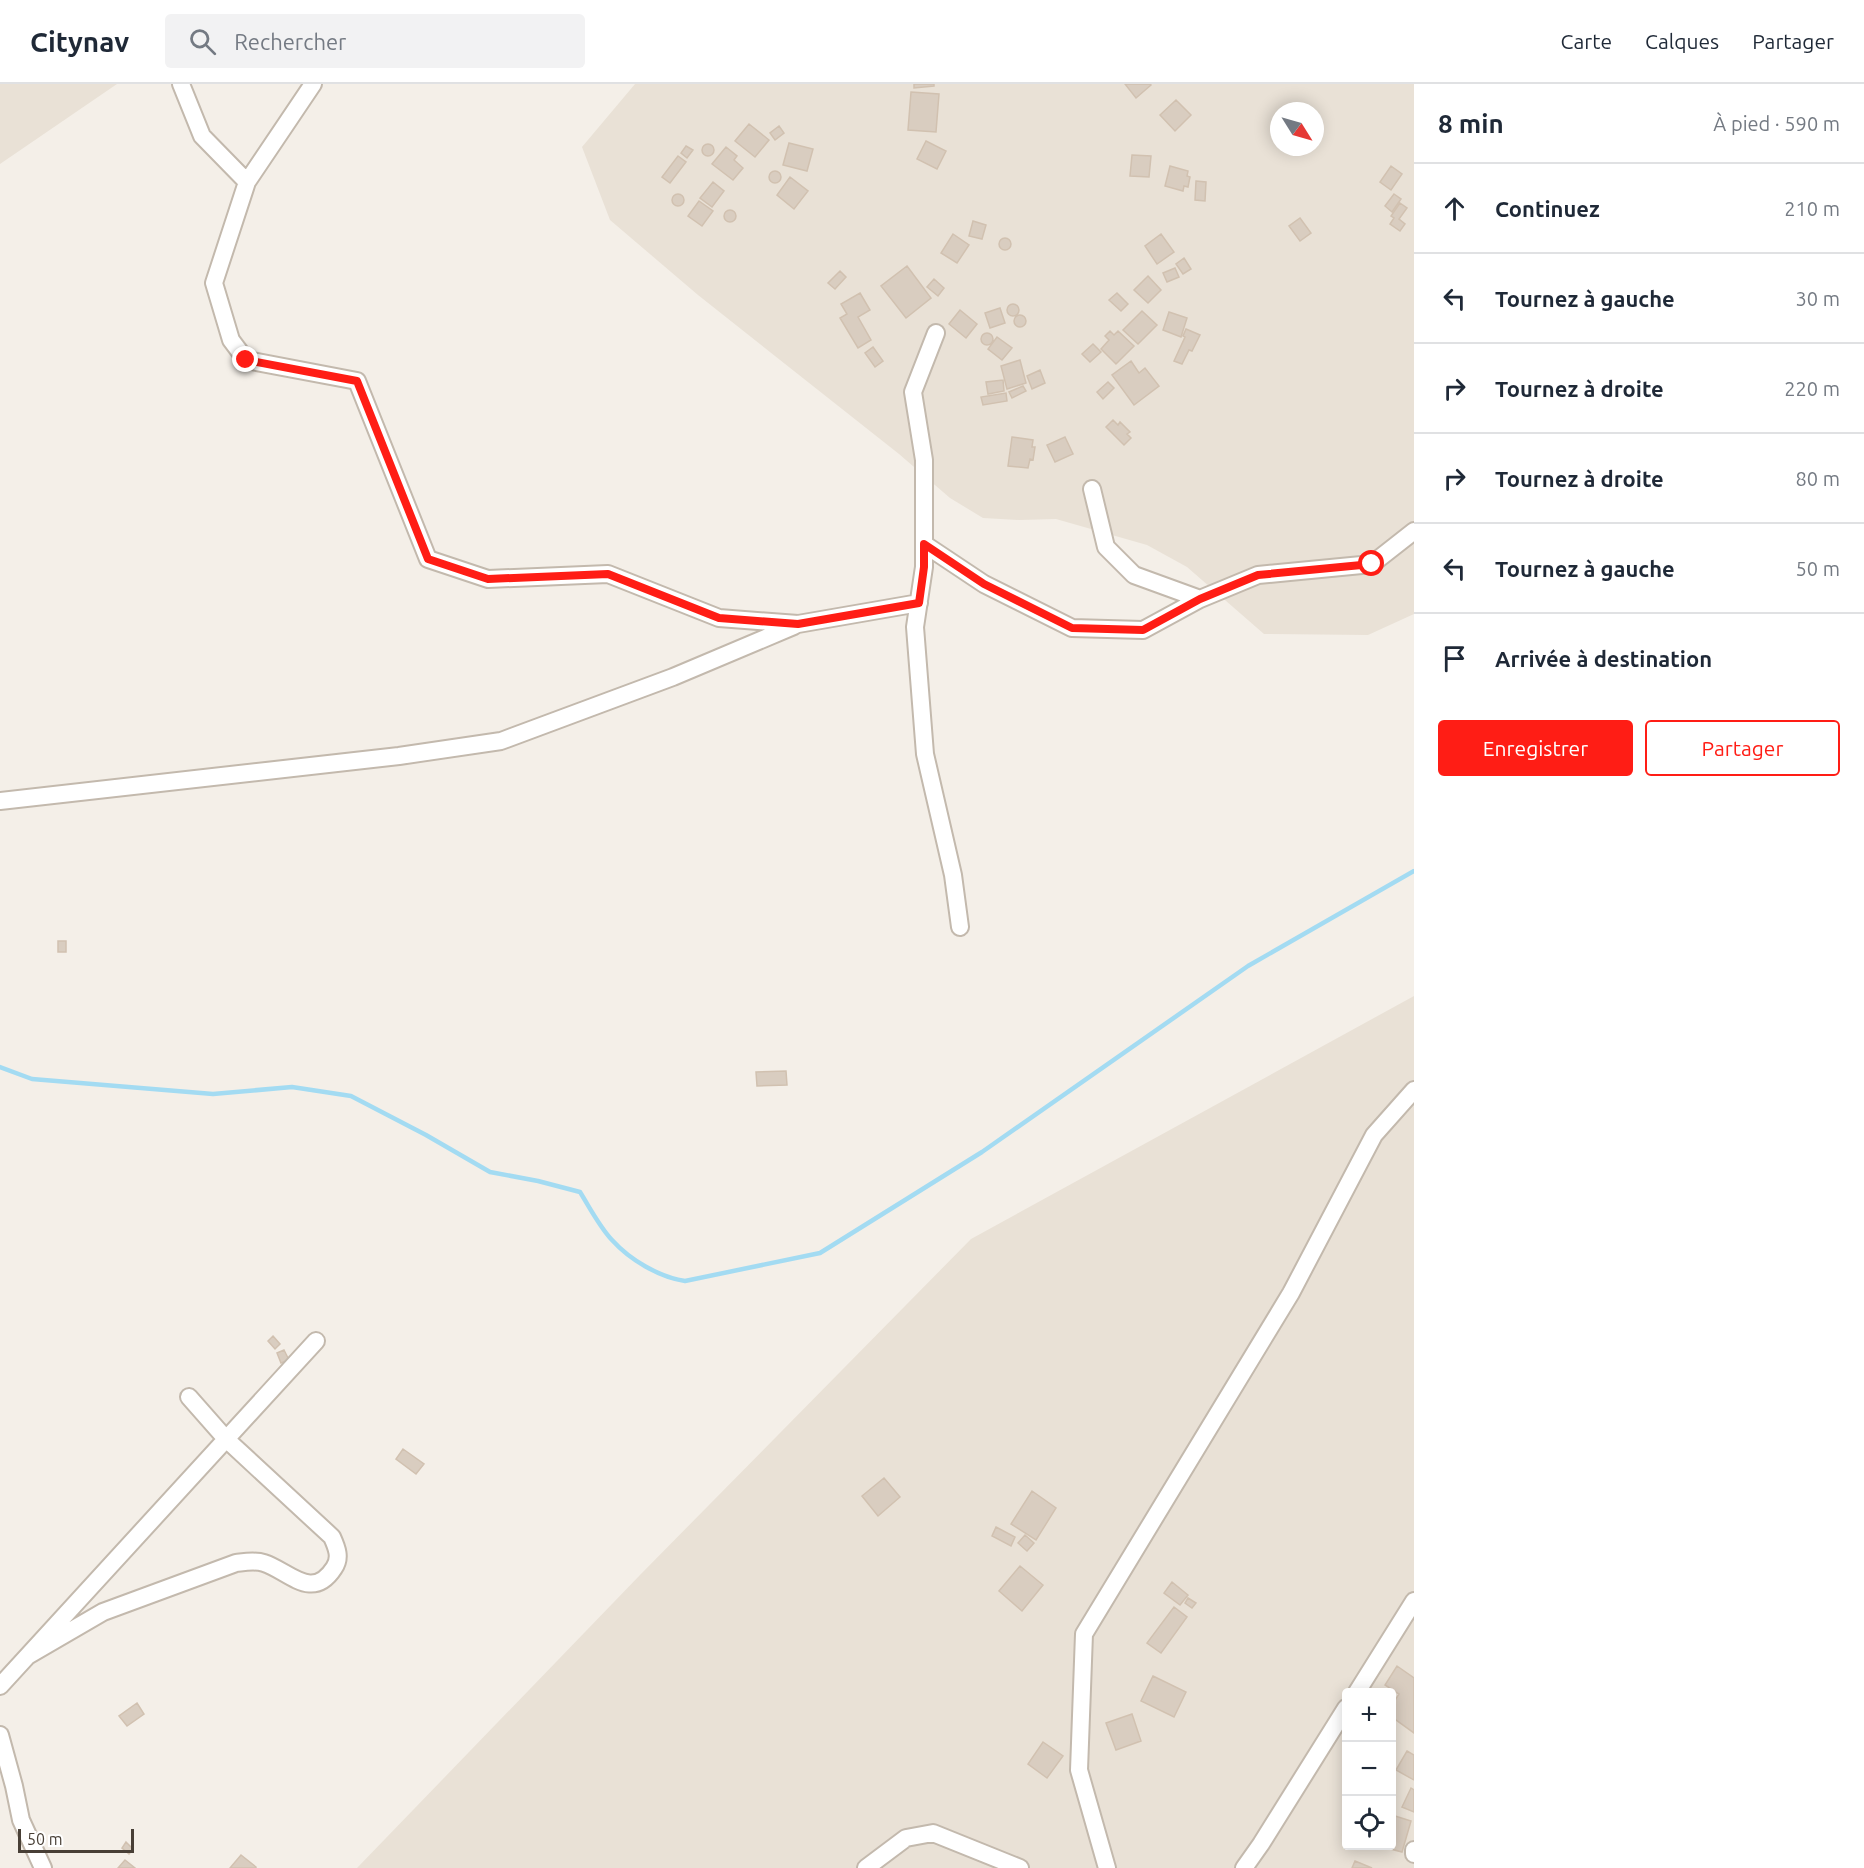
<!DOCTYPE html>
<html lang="fr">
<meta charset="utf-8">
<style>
body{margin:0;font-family:Ubuntu,sans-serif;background:#f2f2f3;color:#1f2937}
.controls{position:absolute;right:18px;bottom:18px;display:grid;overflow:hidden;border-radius:6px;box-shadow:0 3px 15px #0003}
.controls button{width:54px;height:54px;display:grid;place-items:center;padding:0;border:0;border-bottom:2px solid #e0e1e3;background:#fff;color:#1f2937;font:30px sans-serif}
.compass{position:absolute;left:1270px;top:18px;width:54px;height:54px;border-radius:50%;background:#fff;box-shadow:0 3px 15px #0003;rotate:127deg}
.scale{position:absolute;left:18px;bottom:15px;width:116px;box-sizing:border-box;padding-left:6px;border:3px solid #483f36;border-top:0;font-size:16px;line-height:21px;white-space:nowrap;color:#483f36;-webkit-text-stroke:4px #fff;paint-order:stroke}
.stop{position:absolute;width:18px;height:18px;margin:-14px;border:4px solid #ff1d15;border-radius:50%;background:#fff}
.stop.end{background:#ff1d15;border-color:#fff;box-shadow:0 2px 6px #0008}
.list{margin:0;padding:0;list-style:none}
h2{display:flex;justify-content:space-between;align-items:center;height:78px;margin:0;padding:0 24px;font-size:26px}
h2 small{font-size:20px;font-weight:400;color:#747a83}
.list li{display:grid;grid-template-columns:39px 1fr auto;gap:18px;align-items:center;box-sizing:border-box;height:90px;padding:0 24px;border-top:2px solid #e0e1e3}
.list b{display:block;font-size:22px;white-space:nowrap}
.list em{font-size:20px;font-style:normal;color:#747a83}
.actions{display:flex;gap:12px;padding:18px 24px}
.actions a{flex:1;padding:14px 0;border:2px solid #ff1d15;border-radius:6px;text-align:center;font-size:21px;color:#ff1d15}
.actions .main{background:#ff1d15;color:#fff}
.icon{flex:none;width:33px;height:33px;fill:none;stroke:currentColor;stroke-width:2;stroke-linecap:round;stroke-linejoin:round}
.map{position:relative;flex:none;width:1414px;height:1784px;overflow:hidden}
header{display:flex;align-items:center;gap:36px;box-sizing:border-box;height:84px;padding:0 30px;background:#fff;border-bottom:2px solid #e0e1e3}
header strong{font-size:28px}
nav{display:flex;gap:33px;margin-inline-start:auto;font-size:21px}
.search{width:420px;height:54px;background:#f2f2f3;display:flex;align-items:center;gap:15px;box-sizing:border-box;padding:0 21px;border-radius:6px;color:#747a83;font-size:22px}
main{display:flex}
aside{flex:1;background:#fff}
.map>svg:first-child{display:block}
</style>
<header>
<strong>Citynav</strong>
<div class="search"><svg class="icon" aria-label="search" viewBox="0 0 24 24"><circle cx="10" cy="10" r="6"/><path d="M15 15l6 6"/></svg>Rechercher</div>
<nav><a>Carte</a><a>Calques</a><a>Partager</a></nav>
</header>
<main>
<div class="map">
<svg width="1414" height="1784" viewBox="0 0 1414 1784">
<rect width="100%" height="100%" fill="#f4efe8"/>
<path fill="#e9e1d6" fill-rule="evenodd" d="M0 0H117L0 80Z
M635 0H1414V530L1368 551 1264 550 1187 483 1147 461 1056 435 1019 436 983 434 950 414 899 370 698 211 610 136 582 63ZM1279 27H1315V63H1279Z
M1414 912V1784H357L640 1491 971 1155ZM1346 1608H1392V1762H1346Z"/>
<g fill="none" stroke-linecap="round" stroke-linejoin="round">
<path stroke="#a3dbf2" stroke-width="4.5" d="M0 983 32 995 213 1010 292 1003 351 1012 426 1051 490 1088 538 1097 580 1108C590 1124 599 1142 612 1156 630 1176 659 1193 685 1197L820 1169 982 1068 1248 882 1414 787"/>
</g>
<path fill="#d9cdc0" stroke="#d1c1b0" stroke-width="1.5" d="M914 0H934V2L914 4Z
M1125 0H1150L1151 1 1136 14Z
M911 8 939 10 936 48 908 46Z
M1176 16 1191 31 1175 47 1160 31Z
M749 40 769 56 755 73 735 57Z
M779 42 784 49 775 56 770 49Z
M926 57 946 67 937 85 917 75Z
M789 59 813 65 807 87 783 81Z
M702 66a6 6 0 1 1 12 0a6 6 0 1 1-12 0Z
M686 62 693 66 687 74 681 69Z
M726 63 737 72 734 76 743 84 733 96 712 80Z
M1132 71 1151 72 1149 93 1130 92Z
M678 72 686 78 670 99 662 93Z
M1170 82 1188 87 1187 92 1190 93 1188 103 1184 102 1183 107 1165 102Z
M1391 82 1402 90 1391 106 1380 98Z
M769 93a6 6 0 1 1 12 0a6 6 0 1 1-12 0Z
M790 93 808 107 794 125 777 111Z
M1196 97 1206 98 1205 117 1195 116Z
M713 98 724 107 712 123 700 114Z
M672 116a6 6 0 1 1 12 0a6 6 0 1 1-12 0Z
M1394 110 1401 115 1392 128 1385 122Z
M699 117 713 127 702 142 688 132Z
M1400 119 1407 124 1399 135 1405 140 1400 147 1390 140 1394 134 1391 132Z
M724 132a6 6 0 1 1 12 0a6 6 0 1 1-12 0Z
M1300 134 1311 149 1300 157 1289 142Z
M973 137 986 141 982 155 969 152Z
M953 150 969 161 957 179 941 169Z
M1161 150 1174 168 1157 180 1145 162Z
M999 160a6 6 0 1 1 12 0a6 6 0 1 1-12 0Z
M1184 174 1191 185 1183 190 1176 180Z
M907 182 931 214 906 234 881 202Z
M1175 184 1179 193 1167 198 1163 189Z
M840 187 846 193 835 205 828 199Z
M1148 192 1161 206 1148 219 1134 206Z
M934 195 944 204 938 212 927 203Z
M860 209 870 226 858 233 871 256 858 264 840 234 847 230 841 220Z
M1117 209 1128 220 1121 227 1109 216Z
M1007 226a6 6 0 1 1 12 0a6 6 0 1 1-12 0Z
M1000 224 1005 239 990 244 985 229Z
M960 226 977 240 966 254 949 240Z
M1142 227 1157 241 1138 260 1123 246Z
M1169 228 1187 234 1181 253 1163 246Z
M1014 237a6 6 0 1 1 12 0a6 6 0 1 1-12 0Z
M1186 245 1200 251 1192 267 1189 266 1182 280 1174 277 1185 253 1183 252Z
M1110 247 1114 251 1118 247 1134 262 1116 280 1101 265 1109 256 1105 252Z
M981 255a6 6 0 1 1 12 0a6 6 0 1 1-12 0Z
M997 253 1012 264 1002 276 988 265Z
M1093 260 1101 268 1090 278 1082 270Z
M873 263 883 277 875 283 865 269Z
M1020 276 1026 299 1007 305 1001 282Z
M1131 277 1139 289 1145 284 1159 302 1134 321 1112 291Z
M1040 286 1045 299 1032 305 1027 292Z
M1003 296 1004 307 988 310 986 298Z
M1108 298 1114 304 1103 315 1097 308Z
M1023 302 1026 307 1012 314 1009 308Z
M1006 309 1007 317 983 321 981 313Z
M1113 336 1118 341 1120 338 1130 348 1127 350 1131 354 1124 361 1106 343Z
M1012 353 1033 356 1032 363H1035L1033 376 1030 375 1028 384 1008 382Z
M1065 353 1073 370 1055 378 1047 361Z
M58 857H66V868H58Z
M786 987 787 1001 757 1002 756 988Z
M273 1252 280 1260 275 1265 268 1257Z
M284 1266 289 1276 281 1279 277 1269Z
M403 1365 424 1380 416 1390 396 1375Z
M884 1394 900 1413 878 1432 862 1412Z
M1032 1407 1056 1424 1036 1456 1011 1440Z
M996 1443 1015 1453 1011 1462 992 1452Z
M1025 1451 1034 1459 1027 1467 1018 1459Z
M1020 1482 1043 1501 1022 1527 999 1507Z
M1172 1498 1188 1511 1180 1521 1164 1509Z
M1188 1514 1196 1519 1192 1524 1185 1519Z
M1174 1523 1187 1533 1161 1569 1147 1559Z
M1397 1582 1414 1594V1649L1392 1633V1621L1399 1610 1385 1601Z
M1153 1592 1186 1608 1174 1633 1141 1617Z
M137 1619 144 1630 127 1642 119 1632Z
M1132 1630 1141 1657 1116 1666 1106 1639Z
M1043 1658 1063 1672 1047 1694 1028 1680Z
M1407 1667 1414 1671V1696L1396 1686Z
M1411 1704 1414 1706V1728L1402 1723Z
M1392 1731 1411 1737 1402 1768 1379 1762H1392Z
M126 1758 133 1765 129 1770 122 1764Z
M241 1771 256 1783V1784H230Z
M125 1776 135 1784H118Z
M1355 1777 1372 1784H1352Z"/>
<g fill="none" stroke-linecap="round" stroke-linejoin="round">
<g stroke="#c3b9ad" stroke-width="20">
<path id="minor" d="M181 0 202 52 247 98
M313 0 247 98 214 199 231 256 246 276 357 297 428 475 488 495 608 490 719 534 798 540 919 519
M936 249 913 308 924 376V483L915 543 925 670 953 791 960 843
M924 460 984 500 1072 544 1143 546 1200 515 1134 491 1106 463 1092 405
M1200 515 1258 491 1372 480 1414 447
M0 717 399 672 501 657 673 593 794 542
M29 1571 103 1528 236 1479C245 1478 255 1476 264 1479 289 1487 312 1518 334 1484 341 1474 337 1464 332 1453L226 1355 189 1313
M0 1602 316 1257
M1357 1608 1414 1517
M0 1651 14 1702 21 1736 43 1784
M1414 1766V1770
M866 1784 906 1754 933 1749 1020 1784
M1107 1784 1079 1686 1084 1550 1291 1209 1374 1051 1414 1006
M1244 1784 1261 1760 1346 1624"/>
</g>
<use href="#minor" stroke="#fff" stroke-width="16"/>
</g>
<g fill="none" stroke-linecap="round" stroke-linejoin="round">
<path stroke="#ff1d15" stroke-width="8" d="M246 276 357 297 428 475 488 495 608 490 719 534 798 540 919 519 924 483V460L984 500 1072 544 1143 546 1200 515 1258 491 1372 480"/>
</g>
</svg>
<div class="controls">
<button>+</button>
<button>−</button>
<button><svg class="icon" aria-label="locate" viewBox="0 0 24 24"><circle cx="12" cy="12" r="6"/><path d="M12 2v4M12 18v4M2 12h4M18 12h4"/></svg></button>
</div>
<svg class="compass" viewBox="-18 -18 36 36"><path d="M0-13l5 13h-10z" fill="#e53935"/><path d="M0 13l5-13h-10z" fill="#747a83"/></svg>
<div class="scale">50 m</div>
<div class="stop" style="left:1372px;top:480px"></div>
<div class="stop end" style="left:246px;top:276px"></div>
</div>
<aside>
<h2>8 min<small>À pied · 590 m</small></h2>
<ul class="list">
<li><svg class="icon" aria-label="ahead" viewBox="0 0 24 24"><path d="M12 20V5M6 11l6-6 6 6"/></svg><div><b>Continuez</b></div><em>210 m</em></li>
<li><svg class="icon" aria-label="left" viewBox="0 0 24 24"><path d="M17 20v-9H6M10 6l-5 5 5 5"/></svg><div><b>Tournez à gauche</b></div><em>30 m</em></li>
<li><svg class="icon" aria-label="right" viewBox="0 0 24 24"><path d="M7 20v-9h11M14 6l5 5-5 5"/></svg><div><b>Tournez à droite</b></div><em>220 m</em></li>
<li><svg class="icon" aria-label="right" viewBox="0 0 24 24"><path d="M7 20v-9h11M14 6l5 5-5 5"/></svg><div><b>Tournez à droite</b></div><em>80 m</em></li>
<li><svg class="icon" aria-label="left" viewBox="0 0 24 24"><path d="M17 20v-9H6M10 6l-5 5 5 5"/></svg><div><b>Tournez à gauche</b></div><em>50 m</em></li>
<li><svg class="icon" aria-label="arrive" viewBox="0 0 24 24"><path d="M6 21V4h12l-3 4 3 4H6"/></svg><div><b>Arrivée à destination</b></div></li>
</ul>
<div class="actions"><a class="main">Enregistrer</a><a>Partager</a></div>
</aside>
</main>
